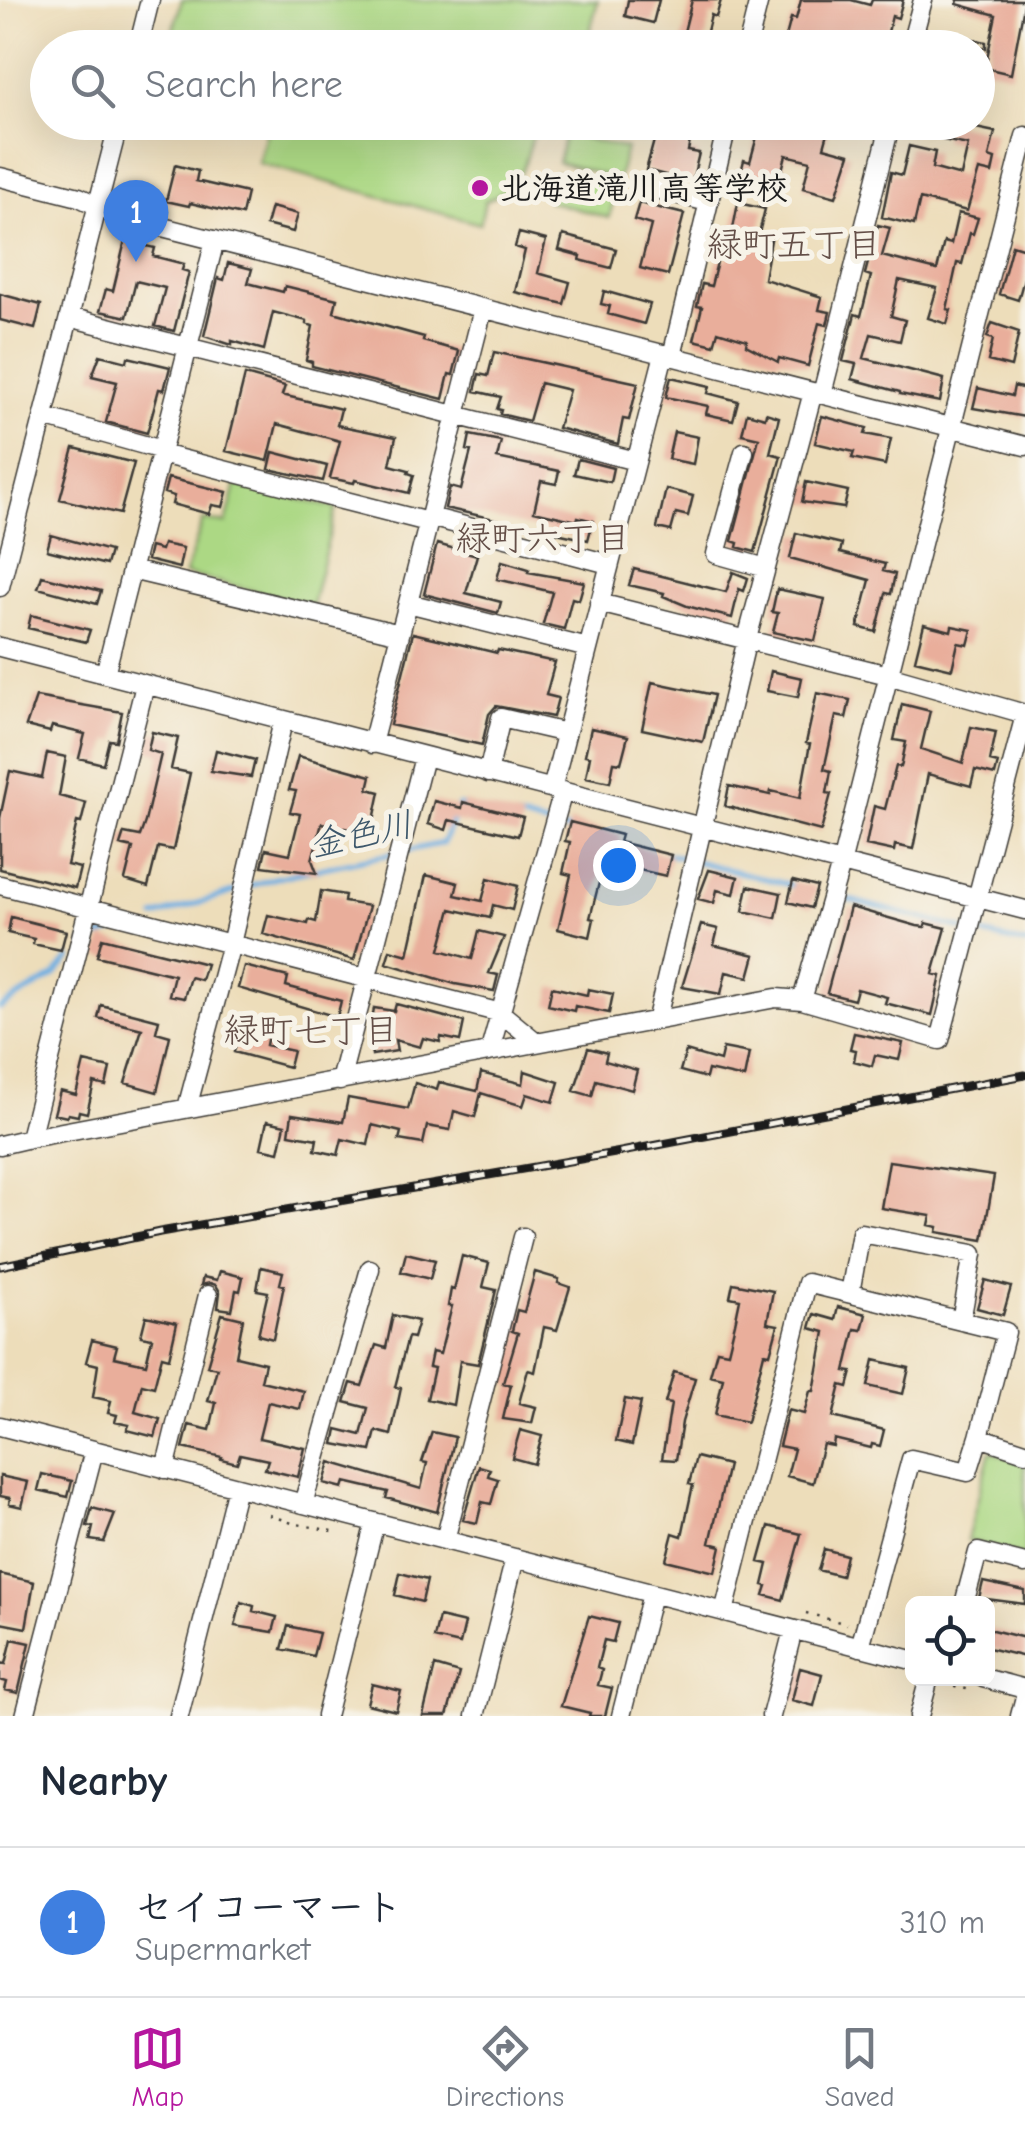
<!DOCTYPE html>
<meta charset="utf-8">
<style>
body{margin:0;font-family:"Comic Neue","Klee One",sans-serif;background:#f6f6f7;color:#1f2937}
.controls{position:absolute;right:30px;bottom:30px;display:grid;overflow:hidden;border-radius:15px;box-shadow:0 10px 40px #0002}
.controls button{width:90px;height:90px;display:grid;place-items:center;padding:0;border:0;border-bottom:2px solid #e0e1e3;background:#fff;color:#1f2937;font:50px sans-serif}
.you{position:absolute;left:618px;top:865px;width:35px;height:35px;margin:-25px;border:8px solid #fff;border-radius:50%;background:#1a73e8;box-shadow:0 0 0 15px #1a73e833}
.badge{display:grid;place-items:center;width:65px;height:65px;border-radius:50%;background:#b5179e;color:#fff;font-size:32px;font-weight:700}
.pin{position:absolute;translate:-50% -82px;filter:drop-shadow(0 2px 5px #0008)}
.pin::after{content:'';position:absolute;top:52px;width:35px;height:30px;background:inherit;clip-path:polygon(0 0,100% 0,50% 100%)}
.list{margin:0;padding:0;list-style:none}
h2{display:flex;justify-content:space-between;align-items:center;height:130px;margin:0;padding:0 40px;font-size:42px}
h2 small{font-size:32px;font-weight:400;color:#747a83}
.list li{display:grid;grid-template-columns:65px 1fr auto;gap:30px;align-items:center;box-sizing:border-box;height:150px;padding:0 40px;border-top:2px solid #e0e1e3}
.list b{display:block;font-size:38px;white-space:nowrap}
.list p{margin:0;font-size:32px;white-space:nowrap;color:#747a83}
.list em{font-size:32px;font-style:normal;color:#747a83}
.icon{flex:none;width:55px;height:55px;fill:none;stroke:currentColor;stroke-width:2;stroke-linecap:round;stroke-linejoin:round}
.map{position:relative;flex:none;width:1025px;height:1716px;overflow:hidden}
.search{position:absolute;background:#fff;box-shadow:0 10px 40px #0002;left:30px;right:30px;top:30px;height:110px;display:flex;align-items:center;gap:25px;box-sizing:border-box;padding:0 35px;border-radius:55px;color:#747a83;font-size:38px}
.sheet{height:280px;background:#fff}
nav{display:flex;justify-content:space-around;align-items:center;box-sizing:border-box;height:140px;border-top:2px solid #e0e1e3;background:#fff;font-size:28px;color:#747a83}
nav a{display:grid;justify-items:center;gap:5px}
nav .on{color:#b5179e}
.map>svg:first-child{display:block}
</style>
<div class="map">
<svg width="1025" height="1716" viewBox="0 0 1025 1716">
<rect width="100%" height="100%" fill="#f7f3e8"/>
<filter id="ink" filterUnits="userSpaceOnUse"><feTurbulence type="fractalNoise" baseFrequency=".01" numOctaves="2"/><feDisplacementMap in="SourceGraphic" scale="20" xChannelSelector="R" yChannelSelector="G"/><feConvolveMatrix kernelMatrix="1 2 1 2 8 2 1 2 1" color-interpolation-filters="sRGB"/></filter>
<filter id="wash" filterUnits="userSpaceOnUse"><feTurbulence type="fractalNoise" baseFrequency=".0048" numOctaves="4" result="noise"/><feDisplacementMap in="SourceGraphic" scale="40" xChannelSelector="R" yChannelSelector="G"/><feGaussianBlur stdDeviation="2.25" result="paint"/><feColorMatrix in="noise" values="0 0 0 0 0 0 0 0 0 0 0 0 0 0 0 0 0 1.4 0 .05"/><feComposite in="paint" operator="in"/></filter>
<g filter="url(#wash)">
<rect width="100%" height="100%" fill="#edddba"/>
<path fill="#acd884" stroke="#647a50" stroke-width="2.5" d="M182 0H598L586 47H168Z
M269 123V122L536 123C524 163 527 183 485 201L480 224 258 163Z
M565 133 626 149 618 179 558 162Z
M555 172 617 188 609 218 548 201Z
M236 484 336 508 312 605 185 574 203 520 226 523Z
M990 1451 1025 1463V1557L967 1540Z"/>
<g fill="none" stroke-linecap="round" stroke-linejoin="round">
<path stroke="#6eafe2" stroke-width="5" d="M518 818 570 831
M406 851 443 843 459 805 468 807
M668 854 798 887
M250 886 275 878 395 853
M838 897 963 929
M155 917 239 890
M974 932 1025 944
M84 942 130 925
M0 1008 54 976 70 958"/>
</g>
<g id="blocks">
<path fill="#e9ae9b" d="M628 0H659L653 23 625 16Z
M692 0H721L716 17 711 15 703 48H680Z
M801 0H851L870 5 872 0H903L898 18 892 16 884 48H783L791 18 796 19Z
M958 0H1025L1011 74 985 68 996 15 957 4Z
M933 30 986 42V48H930Z
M659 122 693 126 688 151 699 153 692 182 646 170Z
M761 122H831L824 147 850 154 836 197 803 188 810 161 786 155 778 185 740 176 744 160 750 162Z
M947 122 995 132 989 157 995 159 992 173 979 170 967 211 920 199 914 225 882 217 891 172 902 175 909 146 935 152 932 168 961 176 968 145 943 140Z
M175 165 198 171 196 181 247 193 242 215 190 203 189 206 166 201Z
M639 203 684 214 668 275 640 268 651 225 634 220Z
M738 203 765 209 758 237 771 240 764 279 822 297 819 310 830 312 827 325 819 323 808 366 779 358 778 362 746 345 747 340 718 331 714 345 694 340 702 307 697 306 702 284 711 286 718 258 727 260Z
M271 207 298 214 293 232 266 225Z
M958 213 978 218 973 234 970 233 962 264 957 263 947 309 951 310 947 324 928 318 937 288 899 280 891 316 905 320 900 341 871 334 864 358 944 379 940 402 900 394V392L852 379 856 364 843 361 855 314 861 316 871 276 865 274 878 225 890 228 882 256 937 270 944 242 951 244Z
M519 233 546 240 538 273 570 282 564 304 515 292 525 250 515 247Z
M563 235 616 249 611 268 580 260 581 256 559 250Z
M125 241 155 248 153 256 184 264 182 270 189 272 174 331 155 326 165 288 136 281 127 317 100 311 106 289 113 291Z
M1012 245 1025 249V275L1018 300 999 294Z
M228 263 252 269 248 283 283 292 285 286 337 299 334 312 424 337 423 341 459 351 453 375 449 374 443 399 312 366V362L306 360 313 326 307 324V321L273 312 264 350 232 341V345L204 336 218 278 224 280Z
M604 291 650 304 644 324 608 314 610 306 601 304Z
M0 294 41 305 35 329 0 320Z
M992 323 1019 332 1011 367 988 361 993 339 987 337Z
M494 352 638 383 629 420 623 419 618 444 558 428 569 390 540 383 529 421 500 414 501 410 497 409 501 397 475 391 479 374 488 376Z
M100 355 127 362 128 357 170 367 164 390 159 389 147 433 106 422 117 382 92 376Z
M245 375 285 386 282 395 341 409 337 425 396 437 390 465 409 470 408 473 414 475 409 493 355 480 354 483 330 478 340 441 277 424 268 461 226 451Z
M671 377 710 386 708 393 738 401 733 420 706 414 708 406 666 397Z
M1014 386 1025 389V417L973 408 978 388 1012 396Z
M747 413 765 418 766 413 779 417 770 453 781 456 755 552 737 547 738 543 732 541 759 438 742 434Z
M822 416 867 428 865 434 891 439 885 465 852 458 854 452 815 443Z
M674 432 698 437 693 464 668 459Z
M470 435 501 441 497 458 559 471 556 484 541 481 534 511 577 521 578 517 593 521 588 540 445 508 450 487 461 490 471 451 467 450Z
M74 448 134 463 120 514 60 499Z
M273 452 327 466 323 481 269 469Z
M578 459 613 468 610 482 574 474Z
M168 478 227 492 223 507 212 505 209 514 172 504 174 496 164 493Z
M806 482 848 491 844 508 802 502Z
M666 489 693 496 688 516 676 513 671 531 657 528Z
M796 533 842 544 840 553 885 564 883 571 895 574 891 594 886 593 876 632 858 627 870 580 790 558Z
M51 535 110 551 106 565 47 550Z
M163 544 183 548 179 568 147 560 150 547 161 550Z
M437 544 477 555 466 593 501 602 498 613 424 594Z
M502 561 529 569 528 572 584 582 579 600 572 598 564 629 543 624 552 592 497 579Z
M634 569 726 592 733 572 748 578 744 591 739 589 732 618 687 606 663 596 664 593 629 585Z
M42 576 101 591 97 604 38 588Z
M777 589 825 599 815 641 773 632 778 613 772 612Z
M31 615 90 630 86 642 28 628Z
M924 624 951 631 952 626 972 630 968 645 958 643 952 669 915 660Z
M413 633 497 653 498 650 555 662 546 695 558 698 553 717 496 706 489 714 482 745 390 725Z
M771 671 802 678 798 697 767 691Z
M652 682 714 695 703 742 642 729Z
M817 693 850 700 846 718 836 716 824 769 831 771 827 793 831 794 821 831 725 806 729 786 770 795 771 791 800 798 810 744 806 743Z
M36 697 122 712 116 741 109 740 103 764 79 758 85 734 52 726 50 732 26 726Z
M902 704 930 711 921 749 963 763 971 727 996 732 990 761 998 763 995 775 975 770 971 786 928 774 913 849 895 845 894 851 866 845 874 806 885 809 896 766 901 767 906 742 894 740Z
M591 728 628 736 621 763 614 762 610 782 586 777 590 756 585 755Z
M152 732 178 738 171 769 190 773 173 850 158 847 148 887 125 880 133 848 120 845 124 833 140 836 145 822 161 754 148 750Z
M216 750 255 760 251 777 211 771Z
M47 753 66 757 59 796 86 803 81 823 77 822 67 865 80 868 75 888 0 869V818L10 771 42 778Z
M298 756 371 776 368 789 380 792 371 834 322 823 312 860 317 873 262 866 266 849 290 854 300 814 290 812 296 791 289 790Z
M434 801 462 808 463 802 523 817 518 836 449 820 446 830 428 824Z
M570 822 621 835 619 842 671 855 666 876 613 864 611 873 602 871 590 918 594 919 590 937 558 929 571 875 563 873 570 842 565 841Z
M709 870 738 877 734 894 717 890 714 903 698 899Z
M426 875 458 883 455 895 482 901 488 878 518 886 512 910 493 905 490 918 451 909 440 950 472 959 479 931 504 937 489 973 498 975 494 991 455 984 386 963 390 950 408 955Z
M793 881 817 887 811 908 788 902Z
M748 886 781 893 776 918 743 911Z
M321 891 345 895 344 902 369 906 354 960 263 934 268 915 308 924 309 920 316 922Z
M850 907 917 926 925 927 926 923 946 928 933 974 941 976 932 1015 885 1003 887 997 857 989 854 1000 827 993Z
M11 917 66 931 61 950 33 944 34 939 8 933Z
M701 925 718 929 714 945 755 955 749 977 726 972 721 994 682 987Z
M102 938 206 964 201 980 190 977 184 998 169 995 174 975 97 956Z
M244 966 288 977 286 986 341 1001 337 1017 238 988Z
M552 987 587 995 588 989 613 994 609 1013 575 1006 574 1011 548 1005Z
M396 1004 464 1022 460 1041 441 1037 440 1042 423 1038 420 1047 395 1040 397 1051 372 1055 369 1038 374 1008 394 1011Z
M101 1005 159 1020 156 1032 170 1036 157 1092 125 1083 142 1029 98 1018Z
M242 1019 270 1025 266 1045 293 1051 289 1067 234 1052Z
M854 1033 903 1043 899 1060 875 1055 872 1066 854 1061 856 1050 850 1049Z
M588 1048 607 1053 605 1061 637 1070 632 1090 596 1080 592 1096 574 1091Z
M723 1048 749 1053 744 1078 708 1070 706 1078 680 1071 686 1051 720 1061Z
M84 1062 110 1068 106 1086 94 1083 87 1113 79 1111 78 1116 68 1114 67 1117 54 1114 60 1091 76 1095Z
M525 1071 559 1082 553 1102 527 1094 523 1106 481 1093 475 1117 454 1111 450 1130 427 1126 423 1144 399 1140 401 1132 372 1125 368 1145 342 1139 338 1155 315 1150 317 1139 289 1134 292 1114 343 1122 348 1098 408 1109 415 1083 437 1090 439 1082 477 1091 481 1073 523 1084Z
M267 1121 285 1125 279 1152 261 1148Z
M889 1161 994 1176 983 1240 937 1232 938 1227 929 1225 931 1216 881 1208Z
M406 1253 435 1260 430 1279 401 1272Z
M462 1256 489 1263 483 1287 496 1290 478 1364 460 1361 453 1405 427 1399 434 1368 429 1367 432 1352 440 1354 452 1306H448L451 1289 454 1290Z
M261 1267 283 1272 280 1284 284 1285 273 1339 258 1335 268 1292 257 1290Z
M220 1271 243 1277 240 1291 236 1290 232 1310 218 1308 220 1292 216 1285 210 1283 201 1285 203 1277 217 1280Z
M535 1272 559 1279 558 1283 570 1287 557 1330 544 1327 535 1372 528 1370 519 1403 536 1407 532 1423 503 1419 511 1385 503 1383 518 1333 512 1331 517 1310 524 1312Z
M985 1280 1011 1287 1003 1315 977 1308Z
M733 1283 773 1291 767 1323 778 1325 770 1354 764 1353 747 1422 715 1415 723 1378 710 1375 717 1350 728 1352 735 1323 740 1299 730 1297Z
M838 1307 866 1314 862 1330 855 1329 845 1371 852 1372 848 1387 841 1385 833 1417 884 1430 880 1446 872 1444 871 1448 834 1439 833 1446 823 1444 813 1483 787 1476 794 1449 779 1446 788 1410 804 1414 810 1391H814L825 1332 810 1328 814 1314 835 1320Z
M222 1314 243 1319 236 1356 265 1363 261 1381 304 1391 300 1409 268 1402 259 1438 305 1448 298 1477 265 1469 268 1460 240 1454 237 1463 221 1459 222 1457 183 1448 189 1425 210 1430 216 1403 208 1401 217 1368 207 1366Z
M393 1315 418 1321 413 1338 408 1337 395 1387 401 1388 391 1435 376 1431 371 1451 334 1444 337 1429 361 1435 368 1408 345 1402 351 1383 362 1386 376 1345 386 1348Z
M146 1316 177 1323 169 1358 162 1356 154 1387 142 1384 135 1412 160 1419 155 1437 127 1430 129 1425 115 1422 117 1415 108 1413 111 1401 93 1397 98 1365 86 1362 92 1340 117 1346 114 1357 146 1364 152 1338 141 1336Z
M874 1360 909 1368 903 1394 868 1386Z
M674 1372 695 1378 682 1422 676 1460 662 1459 671 1404 665 1403Z
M625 1399 641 1402 632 1445 616 1441Z
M520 1430 542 1436 534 1464 512 1458Z
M432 1432 455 1437 437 1512 386 1498 388 1492 345 1482 343 1488 324 1483 330 1462 421 1489 427 1463 422 1462Z
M696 1457 728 1465 710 1543 721 1546 715 1572 666 1560 673 1533 682 1536 693 1485 689 1484Z
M479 1466 490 1469 488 1476 498 1479 491 1504 482 1502 477 1523 463 1520Z
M42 1474 72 1481 68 1497 38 1490Z
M0 1476 28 1482 22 1507 9 1504 10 1498 0 1496Z
M92 1508 115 1514 104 1542 90 1540 93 1527 87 1526Z
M769 1526 801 1534 783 1600 764 1595 767 1586 763 1585 768 1564 759 1562Z
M824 1549 846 1555 841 1576 818 1570Z
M400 1573 427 1580 422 1602 395 1595Z
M0 1574 34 1582 26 1628 0 1623Z
M983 1582 1025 1591V1604L979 1598Z
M241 1602 254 1606 253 1611 277 1617 273 1632 235 1626Z
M589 1616 618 1623 613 1642 604 1640 597 1668 602 1670 598 1685 612 1688 605 1716H589L590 1713 561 1706Z
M439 1617 465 1623 460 1644 434 1638Z
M288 1626 319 1633 313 1656 282 1649Z
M988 1629 1025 1638V1657L988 1648Z
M12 1639 30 1643 18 1693 5 1690 7 1682 0 1680V1663L6 1664Z
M435 1666 459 1673 447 1716H423Z
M800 1668 822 1674 814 1706 792 1700Z
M372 1684 401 1691 396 1711 367 1704Z"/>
</g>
</g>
<g filter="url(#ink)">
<use href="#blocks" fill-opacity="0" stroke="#3b3934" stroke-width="2.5"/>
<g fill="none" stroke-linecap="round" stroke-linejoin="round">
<g stroke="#3b3934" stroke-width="21">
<path id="minor" d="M138 48 150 0
M747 48 759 0
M910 48 923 0
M0 177 79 197 119 216 1025 446
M648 187 708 202
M69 317 636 461
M672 356 728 122
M822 394 891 122
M44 417 162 450
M744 452 716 554 766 568
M161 454 428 522
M430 517 609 564
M131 570 400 634
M0 587 119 122
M408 603 588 648
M599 603 888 675 1025 714
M0 647 1025 910
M105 674 215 240
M145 685 30 1138 776 998 802 1000 940 1040 1025 715
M372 744 483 309
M488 773 501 718 566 733
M552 789 664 354
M0 885 501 1013 535 1041
M802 1000 841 864 1025 136
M657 1018 747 639 813 392
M490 1050 563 791
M340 1081 424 757
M187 1108 231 944 283 721
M0 1145 30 1138
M850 1293 861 1233 973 1254 961 1321
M0 1426 912 1660
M165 1469 208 1295
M303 1504 370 1269
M445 1540 523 1237
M964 1604 978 1552 1025 1564
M724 1612 807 1283 1006 1332 979 1437 1025 1452
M860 1647 911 1459 968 1472 979 1437
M983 1678 1025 1689
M25 1716 94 1450
M179 1716 237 1487
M326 1716 375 1522
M475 1716 515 1558
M621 1716 652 1594
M771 1716 793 1630
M919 1716 929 1678
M1020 1716 1025 1697"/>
</g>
<path stroke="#3b3934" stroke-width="2.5" stroke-dasharray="2.5 8" stroke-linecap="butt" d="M269 1515 292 1523 338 1532
M806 1613 847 1624
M953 1678 951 1685 970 1690"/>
<use href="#minor" stroke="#fff" stroke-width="18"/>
<g stroke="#1c1c1c" stroke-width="9">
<path id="rail" d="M0 1266 160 1232 621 1152 1025 1075"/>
</g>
<use href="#rail" stroke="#f7f3e8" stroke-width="5" stroke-dasharray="15" stroke-linecap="butt"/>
</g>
</g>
<circle fill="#b5179e" stroke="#f7f3e8" stroke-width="4" cx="480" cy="188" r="10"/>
<g text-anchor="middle" stroke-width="10" stroke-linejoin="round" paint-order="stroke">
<g font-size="32" font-weight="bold" fill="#1c1c1c" stroke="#f7f3e8" text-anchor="start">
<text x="500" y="199">北海道滝川高等学校</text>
</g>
<g font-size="35" fill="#644f48" stroke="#f7f3e8">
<text x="794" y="256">緑町五丁目</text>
<text x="543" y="550">緑町六丁目</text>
<text x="311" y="1042">緑町七丁目</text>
</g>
<g font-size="35" font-style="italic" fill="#3d576b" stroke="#f7f3e8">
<text transform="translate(361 834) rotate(-12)" y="12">金色川</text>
</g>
</g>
</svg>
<div class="controls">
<button><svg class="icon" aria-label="locate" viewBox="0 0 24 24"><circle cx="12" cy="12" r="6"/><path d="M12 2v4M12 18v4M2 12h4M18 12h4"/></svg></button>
</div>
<div class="you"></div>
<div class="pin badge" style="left:136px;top:262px;background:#3f7fe0">1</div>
<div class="search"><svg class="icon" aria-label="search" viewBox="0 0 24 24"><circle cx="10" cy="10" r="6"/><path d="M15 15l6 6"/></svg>Search here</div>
</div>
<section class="sheet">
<h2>Nearby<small></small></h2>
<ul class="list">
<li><span class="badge" style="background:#3f7fe0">1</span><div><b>セイコーマート</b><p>Supermarket</p></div><em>310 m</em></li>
</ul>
</section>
<nav>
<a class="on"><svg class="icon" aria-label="map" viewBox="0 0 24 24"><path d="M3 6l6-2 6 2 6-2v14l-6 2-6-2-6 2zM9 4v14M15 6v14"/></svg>Map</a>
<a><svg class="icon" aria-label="directions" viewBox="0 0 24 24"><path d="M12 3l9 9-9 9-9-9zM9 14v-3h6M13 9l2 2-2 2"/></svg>Directions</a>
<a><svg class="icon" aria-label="saved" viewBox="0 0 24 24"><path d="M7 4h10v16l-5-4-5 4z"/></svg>Saved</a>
</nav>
